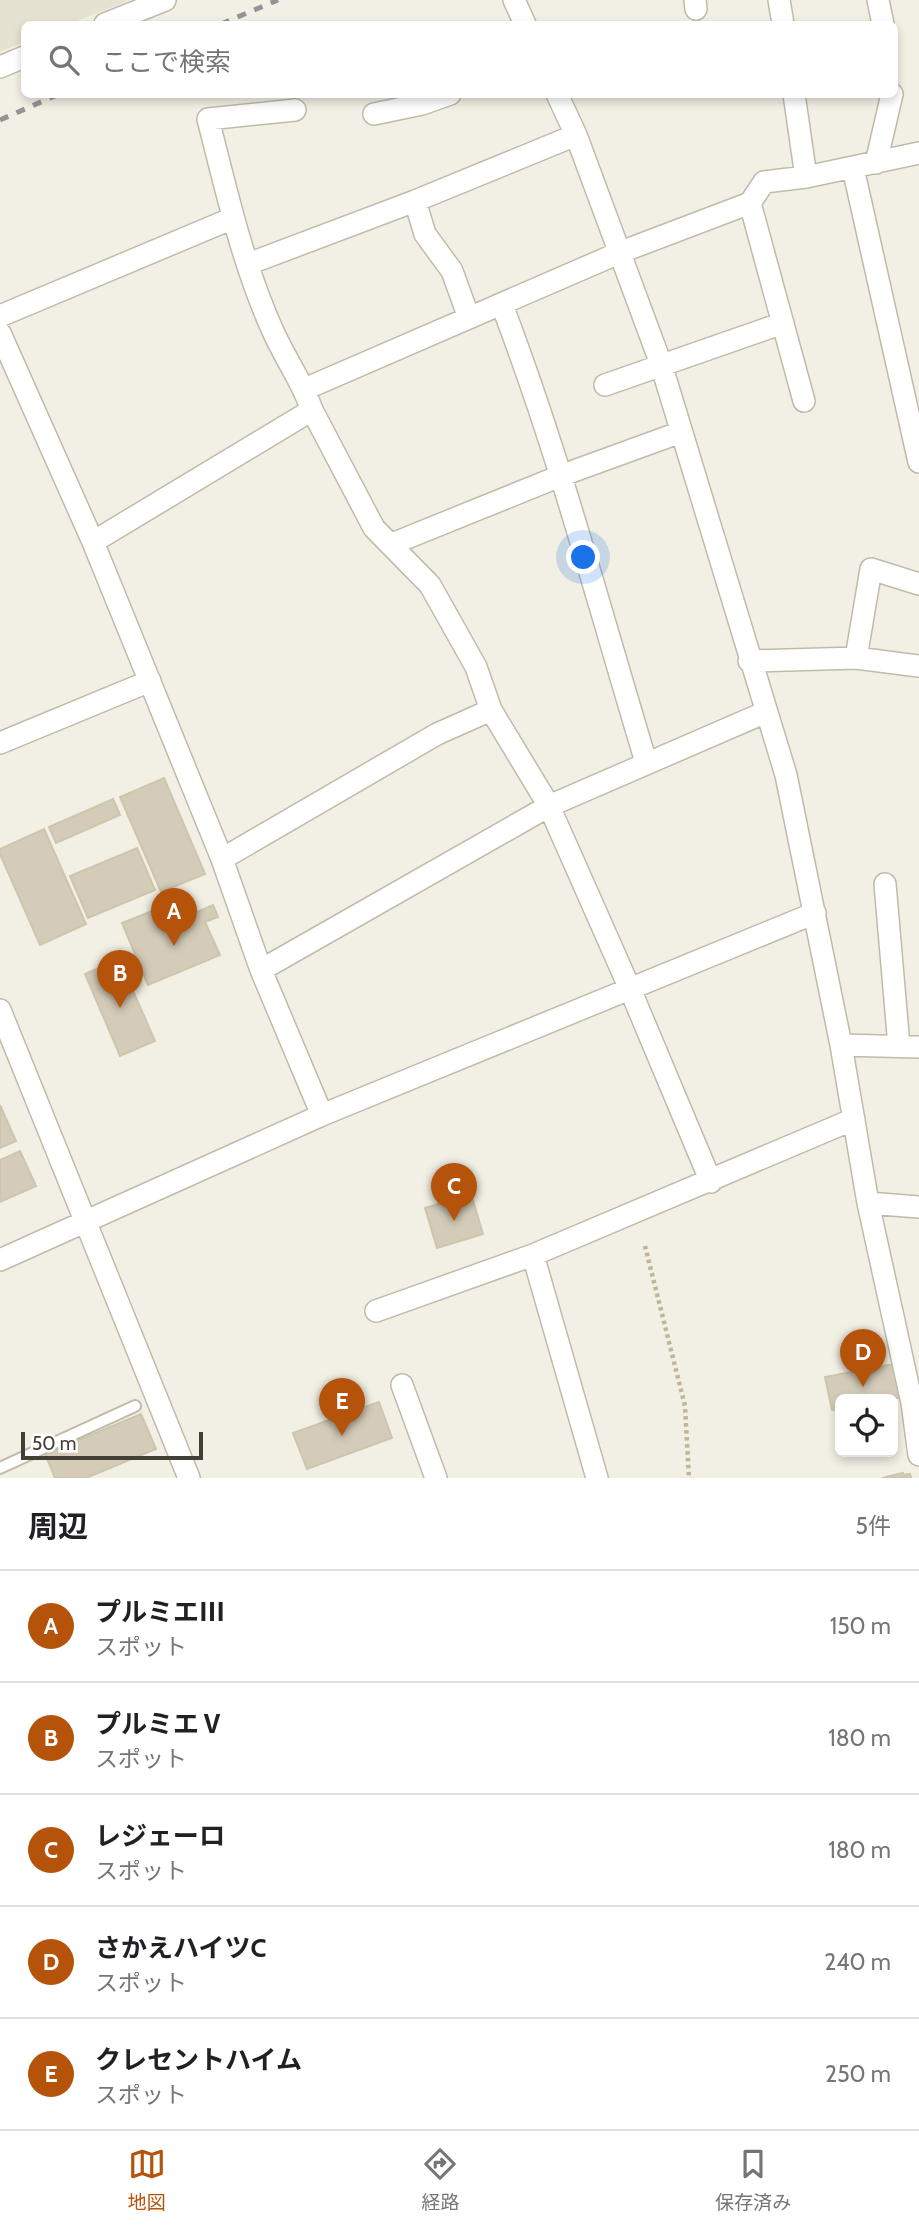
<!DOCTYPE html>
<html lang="ja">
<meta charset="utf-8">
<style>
body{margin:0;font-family:Cabin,"Noto Sans JP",sans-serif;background:#f6f6f6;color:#202124}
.controls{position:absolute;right:21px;bottom:21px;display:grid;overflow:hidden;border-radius:10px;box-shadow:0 4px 10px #0003}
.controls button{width:63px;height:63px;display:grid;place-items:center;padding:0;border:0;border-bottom:2px solid #e0e0e0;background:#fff;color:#202124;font:35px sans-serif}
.scale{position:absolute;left:21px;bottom:18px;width:182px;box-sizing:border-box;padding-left:7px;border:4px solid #443f34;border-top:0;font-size:19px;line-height:24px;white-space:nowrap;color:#443f34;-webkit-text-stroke:5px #fff;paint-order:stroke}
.you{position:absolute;left:584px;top:558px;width:24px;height:24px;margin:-18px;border:5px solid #fff;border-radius:50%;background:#1a73e8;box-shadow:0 0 0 10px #1a73e833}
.badge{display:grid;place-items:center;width:46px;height:46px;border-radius:50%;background:#b45309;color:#fff;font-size:23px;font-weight:700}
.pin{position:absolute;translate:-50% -58px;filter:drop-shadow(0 2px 4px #0008)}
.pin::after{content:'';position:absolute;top:37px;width:24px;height:21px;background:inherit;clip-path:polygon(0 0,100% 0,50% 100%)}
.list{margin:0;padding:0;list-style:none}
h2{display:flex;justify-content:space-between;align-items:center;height:91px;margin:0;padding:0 28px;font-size:30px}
h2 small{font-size:23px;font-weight:400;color:#757577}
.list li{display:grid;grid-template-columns:46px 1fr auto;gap:21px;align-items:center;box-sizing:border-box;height:112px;padding:0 28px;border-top:2px solid #e0e0e0}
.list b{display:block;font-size:26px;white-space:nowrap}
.list p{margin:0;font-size:23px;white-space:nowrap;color:#757577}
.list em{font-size:23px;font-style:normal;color:#757577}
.icon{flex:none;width:38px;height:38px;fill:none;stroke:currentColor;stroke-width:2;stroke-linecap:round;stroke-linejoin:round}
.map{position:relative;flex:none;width:919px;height:1478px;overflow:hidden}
.search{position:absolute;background:#fff;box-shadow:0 4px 10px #0003;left:21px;right:21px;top:21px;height:77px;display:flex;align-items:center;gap:18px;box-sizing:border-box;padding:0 24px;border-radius:10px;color:#757577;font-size:26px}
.sheet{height:651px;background:#fff}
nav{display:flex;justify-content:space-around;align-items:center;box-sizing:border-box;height:98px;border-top:2px solid #e0e0e0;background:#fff;font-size:19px;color:#757577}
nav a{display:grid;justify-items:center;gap:4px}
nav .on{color:#b45309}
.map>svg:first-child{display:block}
</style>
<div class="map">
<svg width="919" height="1478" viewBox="0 0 919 1478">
<rect width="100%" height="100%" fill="#f2efe4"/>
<path fill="#e6e2d2" d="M0 0H130L69 24H24V42L0 52Z"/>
<path fill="#d4ccb9" stroke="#cec5ad" stroke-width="2" d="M164 778 205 874 161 892 120 797Z
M113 799 120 815 56 843 49 827Z
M44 829 86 924 40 945 0 854V849Z
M137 848 155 890 88 918 70 876Z
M213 905 218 917 205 922 220 955 148 985 122 923 157 909 169 936 184 930 179 920Z
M119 959 155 1041 120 1056 85 974Z
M0 1105 16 1141 0 1148Z
M20 1151 36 1186 0 1202V1160Z
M471 1194 483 1234 437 1248 425 1208Z
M894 1364 900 1398 840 1399V1409L832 1410 825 1377Z
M379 1402 392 1438 307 1469 293 1433Z
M141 1414 156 1449 86 1478H55L45 1454Z
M903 1473 904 1475 910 1474 911 1478H882Z"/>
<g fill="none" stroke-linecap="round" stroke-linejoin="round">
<g stroke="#c0bba9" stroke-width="14">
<path id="service" d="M0 1468 135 1406"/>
</g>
<g stroke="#c0bba9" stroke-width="24">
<path id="minor" d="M514 0 525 24
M695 0 696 9
M779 0 783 24
M878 0 883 24
M105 24 165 0
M0 67 24 57
M557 94 576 135 661 364 786 775 841 1045 868 1203 912 1403 919 1455
M794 94 806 177
M295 110 208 119C226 189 242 262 272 329 284 357 302 381 312 410L374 528 430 585 476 667 491 710 549 806 630 989 711 1182
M374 114 422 104 450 94
M876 163 892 94
M853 168 919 462
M415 201 425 234 452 271 469 318
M750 203 804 401
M248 264 415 201 576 135
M502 305C559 454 600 610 646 762
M0 316 233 218
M0 333 93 542 222 859 261 970 322 1115
M605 385 783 323
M305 389 621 252 750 203 764 182 806 177 919 153
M93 542 312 410
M392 544 560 476 681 432
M856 658 871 569 919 584
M749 661 856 658 919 666
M0 743 150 681
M222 859 437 734 491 710
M885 884 899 1046
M261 970 549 806 766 712
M0 1010 189 1478
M841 1045 919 1047
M868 1203 919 1207
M533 1255 597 1478
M0 1260 322 1115 815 913
M376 1311 533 1255 854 1119
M402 1385 436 1478"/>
</g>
<path stroke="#bfb698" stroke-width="4.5" stroke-dasharray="3.5 3.5" stroke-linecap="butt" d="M645 1246 685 1406 689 1478"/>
<use href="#service" stroke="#fff" stroke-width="10"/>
<use href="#minor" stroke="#fff" stroke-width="21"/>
<path stroke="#949494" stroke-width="5" stroke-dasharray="9 9" stroke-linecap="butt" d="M221 24 278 0
M0 120 59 94"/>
</g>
</svg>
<div class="controls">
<button><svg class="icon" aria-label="locate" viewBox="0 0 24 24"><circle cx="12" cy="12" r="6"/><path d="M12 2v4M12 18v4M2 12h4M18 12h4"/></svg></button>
</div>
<div class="scale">50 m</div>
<div class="you"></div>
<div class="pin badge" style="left:174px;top:946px">A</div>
<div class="pin badge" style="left:120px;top:1008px">B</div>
<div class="pin badge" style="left:454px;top:1221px">C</div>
<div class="pin badge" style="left:863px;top:1387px">D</div>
<div class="pin badge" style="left:342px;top:1436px">E</div>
<div class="search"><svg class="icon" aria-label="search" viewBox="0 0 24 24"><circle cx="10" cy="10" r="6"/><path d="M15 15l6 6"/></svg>ここで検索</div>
</div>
<section class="sheet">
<h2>周辺<small>5件</small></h2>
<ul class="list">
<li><span class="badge">A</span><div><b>プルミエⅢ</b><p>スポット</p></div><em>150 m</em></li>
<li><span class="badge">B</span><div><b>プルミエⅤ</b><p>スポット</p></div><em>180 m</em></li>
<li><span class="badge">C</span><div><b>レジェーロ</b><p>スポット</p></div><em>180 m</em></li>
<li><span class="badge">D</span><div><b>さかえハイツC</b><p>スポット</p></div><em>240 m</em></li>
<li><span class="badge">E</span><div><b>クレセントハイム</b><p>スポット</p></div><em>250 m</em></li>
</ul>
</section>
<nav>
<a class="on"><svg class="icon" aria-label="map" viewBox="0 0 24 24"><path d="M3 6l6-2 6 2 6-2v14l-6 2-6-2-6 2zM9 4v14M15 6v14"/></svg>地図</a>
<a><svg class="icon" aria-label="directions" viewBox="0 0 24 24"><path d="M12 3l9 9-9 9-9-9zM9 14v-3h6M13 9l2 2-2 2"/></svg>経路</a>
<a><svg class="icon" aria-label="saved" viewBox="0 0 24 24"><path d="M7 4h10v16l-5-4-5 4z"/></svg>保存済み</a>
</nav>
